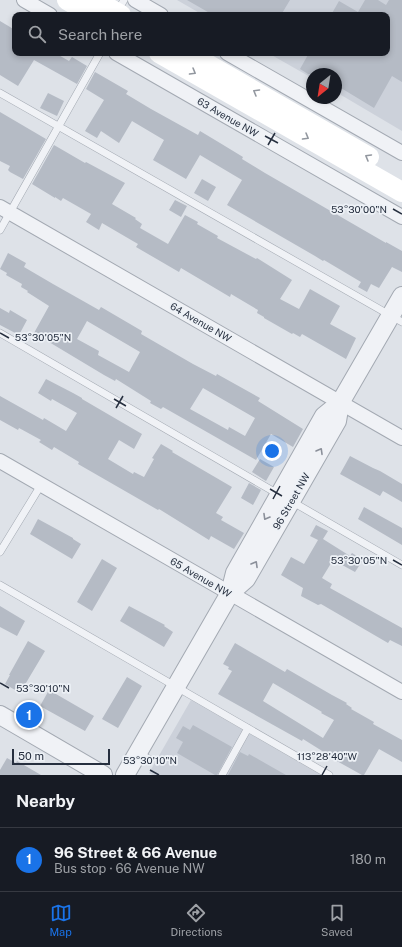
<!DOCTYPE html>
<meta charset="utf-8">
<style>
body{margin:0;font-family:"Public Sans",sans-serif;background:#242831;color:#f1f3f6}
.compass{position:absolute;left:306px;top:68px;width:36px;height:36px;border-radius:50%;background:#171b24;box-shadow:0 2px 6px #0003;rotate:210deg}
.scale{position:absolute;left:12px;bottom:10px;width:98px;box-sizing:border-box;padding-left:4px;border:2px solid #262f3f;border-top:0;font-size:11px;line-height:14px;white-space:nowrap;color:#262f3f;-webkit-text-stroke:3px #edf1f6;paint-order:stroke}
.you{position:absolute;left:272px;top:451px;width:14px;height:14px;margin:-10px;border:3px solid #fff;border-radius:50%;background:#1a73e8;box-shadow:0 0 0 6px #1a73e833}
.badge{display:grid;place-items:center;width:26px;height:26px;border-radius:50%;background:#1a73e8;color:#fff;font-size:13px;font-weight:700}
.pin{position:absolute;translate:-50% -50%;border:2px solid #fff;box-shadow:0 1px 4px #0006}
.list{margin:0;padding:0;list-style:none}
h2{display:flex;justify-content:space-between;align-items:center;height:52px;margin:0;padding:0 16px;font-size:17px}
h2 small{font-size:13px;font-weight:400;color:#9ea1a6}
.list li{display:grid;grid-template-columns:26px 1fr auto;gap:12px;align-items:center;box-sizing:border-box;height:64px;padding:0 16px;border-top:1px solid #363941}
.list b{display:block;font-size:15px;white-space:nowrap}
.list p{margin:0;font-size:13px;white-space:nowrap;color:#9ea1a6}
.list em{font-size:13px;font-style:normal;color:#9ea1a6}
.icon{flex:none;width:22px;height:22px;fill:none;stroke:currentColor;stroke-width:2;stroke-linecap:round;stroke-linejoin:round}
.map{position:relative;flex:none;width:402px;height:775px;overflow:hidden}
.search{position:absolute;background:#171b24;box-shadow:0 2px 6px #0003;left:12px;right:12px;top:12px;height:44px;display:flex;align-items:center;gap:10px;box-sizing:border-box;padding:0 14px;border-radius:8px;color:#9ea1a6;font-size:15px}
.sheet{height:116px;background:#171b24}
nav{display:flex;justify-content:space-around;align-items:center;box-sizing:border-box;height:56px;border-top:1px solid #363941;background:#171b24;font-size:11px;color:#9ea1a6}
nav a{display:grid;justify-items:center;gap:2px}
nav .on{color:#1a73e8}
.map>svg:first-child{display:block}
</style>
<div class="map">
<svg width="402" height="775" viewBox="0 0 402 775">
<rect width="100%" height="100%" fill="#dee2e8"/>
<path fill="#ccd1da" d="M177 0H402V131L336 92V74H312V78L268 53H387V15H203Z
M191 700 321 775H152L149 773Z"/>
<path fill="#b5bbc5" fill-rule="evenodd" d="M187 0H290L281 15H213Z
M365 0H378L386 5 389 0H402V82L392 76 374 108 336 85V74H308L300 69 309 53H387V15H331L339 1 358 12Z
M0 21 15 30V53H55L69 61 72 57 87 66 77 84 34 60 18 86 0 75Z
M95 72 128 91 126 94 151 109 198 135 200 131 220 143 243 157 242 159 265 173 386 243V242L402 251V272L392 267 379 288 371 284 367 292 358 287 361 282 324 260 323 261 315 256 227 205 242 180 210 161 200 155 186 179 153 160 164 140 132 121 119 143 101 131 97 138 85 131 104 100 86 89Z
M48 93 64 101 57 116 40 108Z
M0 112 46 139 23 179 10 172 8 170 10 166 0 161Z
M54 145 85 163 86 162 125 183 112 204 136 218 135 219 142 224 140 228 168 244 185 215 198 222 197 224 218 236 217 238 256 259 257 258 292 280 280 299 299 309 310 289 340 306 330 324 356 338 346 359 302 334 300 337 293 333 292 334 264 318V317L257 313 258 310 231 294 230 297 181 268 179 272 136 247 138 244 102 223 99 230 86 222 91 214 63 198 61 201 55 197V198L32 184Z
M202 179 216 187 208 201 194 193Z
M175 200 187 206 181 217 169 210Z
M8 253 26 263 24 267 53 284 99 310 101 307 142 331 141 334 193 364 216 376 217 374 260 398 258 401 303 429 293 447 271 434 256 460 163 407 161 409 150 403 151 401 116 379 115 381 104 375 34 333 49 306 27 292 28 291 21 287 22 284 6 275 7 273 0 269ZM87 321 140 352 129 372 98 355 99 351 77 339ZM203 388 255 418 245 436 229 427 228 430 190 409Z
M0 308 9 313 10 310 27 320 19 335 0 325Z
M46 379 73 393 82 398V399L142 434 134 449 119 440 108 459 133 474 134 472 144 477 154 459 152 458 161 444 173 451 172 452 232 487 216 513 223 517 221 520 244 533 234 549 211 536 209 540 159 509 158 510 78 464 79 462 54 447 52 450 39 442 41 440 19 428 18 430 0 420V396L43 420 44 418 66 431 77 413 52 399 51 401 38 393Z
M350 456 373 468 380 471 402 484V502L383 491 380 496 340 474Z
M260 459 274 467 266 481 252 472Z
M249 483 261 490 253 505 241 498Z
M364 507 402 528V545L358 519Z
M38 519 73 538V539L81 544 72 559 30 534Z
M316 525 328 531 323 539 350 556 352 553 363 560 355 572 333 560 322 578 332 584 330 588 402 628V646L390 640 388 643 321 604 318 605 301 596 303 588 281 575 291 557 304 564 318 540 310 536Z
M102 559 117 568 92 611 77 602Z
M0 606 25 621 17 636 0 627Z
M129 606 165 625 164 626 173 632 164 647 120 621Z
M28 641 45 651 20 693 5 684 10 675H9Z
M235 643 285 672 287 669 332 695 347 703 346 704 352 708 351 709 374 722 373 724 402 740V762L379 749 364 775H362L326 755 327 754 303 739 302 741 218 694 232 671 228 669 229 667 223 664ZM273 683 322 712 321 713 334 720 323 738 263 701Z
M127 677 142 686 118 728 102 719Z
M49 690 94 716 85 731 40 706Z
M193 725 232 747 217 775H215L177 753 183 742 176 738 183 726 190 730Z
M240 752 248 756 249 754 286 775H228Z
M7 758 16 763 17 761 41 775H0V770Z"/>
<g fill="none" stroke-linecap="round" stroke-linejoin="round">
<g stroke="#a3a9b2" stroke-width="8">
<path id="service" d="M117 12 124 0
M0 93 402 322
M0 230 100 53
M0 333 278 494
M291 501 402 565
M0 552 41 485
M0 585 329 775
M138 753 149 759
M222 775 248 728"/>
</g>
<g stroke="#a3a9b2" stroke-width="16">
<path id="minor" d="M24 0 50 15
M135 0 161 15
M116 53 402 217
M227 53 402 153
M0 207 402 438
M0 461 402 692"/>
</g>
<g stroke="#a3a9b2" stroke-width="20">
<path id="tertiary" d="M230 593 246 579 291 501 337 421 340 403
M0 715 103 775
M125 775 230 593 235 573 324 416 340 403 402 296"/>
</g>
<use href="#service" stroke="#f0f2f6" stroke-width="7"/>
<use href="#minor" stroke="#f0f2f6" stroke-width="14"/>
<use href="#tertiary" stroke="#f0f2f6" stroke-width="18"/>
<path stroke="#fff" stroke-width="20" d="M67 0 93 15
M95 0 121 15
M159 53 402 192
M188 53 369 157"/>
</g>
<defs><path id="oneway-chevron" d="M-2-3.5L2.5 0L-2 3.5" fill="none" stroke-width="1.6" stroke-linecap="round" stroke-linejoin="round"/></defs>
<g stroke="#92979f">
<use href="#oneway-chevron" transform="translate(193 72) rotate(30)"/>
<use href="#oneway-chevron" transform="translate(256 92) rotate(-150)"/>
<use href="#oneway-chevron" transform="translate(306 137) rotate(30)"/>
<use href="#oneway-chevron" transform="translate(368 157) rotate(-150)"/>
</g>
<g stroke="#8b909a">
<use href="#oneway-chevron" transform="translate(320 451) rotate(-60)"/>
<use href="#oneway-chevron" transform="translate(266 517) rotate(120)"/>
<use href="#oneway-chevron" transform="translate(255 564) rotate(-60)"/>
</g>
<path fill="none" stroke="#262f3f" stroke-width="1.5" d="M265 136 278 143M268 145 275 133M393 209 402 214M0 333 9 338M114 399 126 406M116 408 123 396M270 489 282 496M273 499 280 486M393 560 402 565M0 683 9 688M150 770 159 775M322 775 327 766"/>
<g text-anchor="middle" stroke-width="3.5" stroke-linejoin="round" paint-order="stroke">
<g font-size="10" fill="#262f3f" stroke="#edf1f6">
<text transform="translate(228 117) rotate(30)" y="4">63 Avenue NW</text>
<text transform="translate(201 322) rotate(30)" y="4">64 Avenue NW</text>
<text transform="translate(291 501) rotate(-60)" y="4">96 Street NW</text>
<text transform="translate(201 577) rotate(30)" y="4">65 Avenue NW</text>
</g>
</g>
<g font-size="10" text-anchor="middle" fill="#262f3f" stroke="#edf1f6" stroke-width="3.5" stroke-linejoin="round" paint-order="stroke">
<text x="359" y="213">53°30'00"N</text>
<text x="43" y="341">53°30'05"N</text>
<text x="359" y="564">53°30'05"N</text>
<text x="43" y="692">53°30'10"N</text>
<text x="327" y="760">113°28'40"W</text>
<text x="150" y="764">53°30'10"N</text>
</g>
</svg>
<svg class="compass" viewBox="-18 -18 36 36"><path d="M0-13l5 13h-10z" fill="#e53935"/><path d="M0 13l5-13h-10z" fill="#9ea1a6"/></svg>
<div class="scale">50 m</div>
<div class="you"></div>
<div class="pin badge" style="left:29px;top:715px">1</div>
<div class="search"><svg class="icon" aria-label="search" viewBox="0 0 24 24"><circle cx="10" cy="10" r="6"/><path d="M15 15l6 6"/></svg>Search here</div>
</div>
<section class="sheet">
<h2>Nearby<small></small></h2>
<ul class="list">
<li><span class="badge">1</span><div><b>96 Street &amp; 66 Avenue</b><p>Bus stop · 66 Avenue NW</p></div><em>180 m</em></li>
</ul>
</section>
<nav>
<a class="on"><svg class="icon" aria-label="map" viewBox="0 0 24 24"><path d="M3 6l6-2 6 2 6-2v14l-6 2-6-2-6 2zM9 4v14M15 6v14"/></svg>Map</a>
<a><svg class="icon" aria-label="directions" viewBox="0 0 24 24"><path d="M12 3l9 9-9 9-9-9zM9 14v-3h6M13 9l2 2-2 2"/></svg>Directions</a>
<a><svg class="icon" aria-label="saved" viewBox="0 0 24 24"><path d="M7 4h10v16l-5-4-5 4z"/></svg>Saved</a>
</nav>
